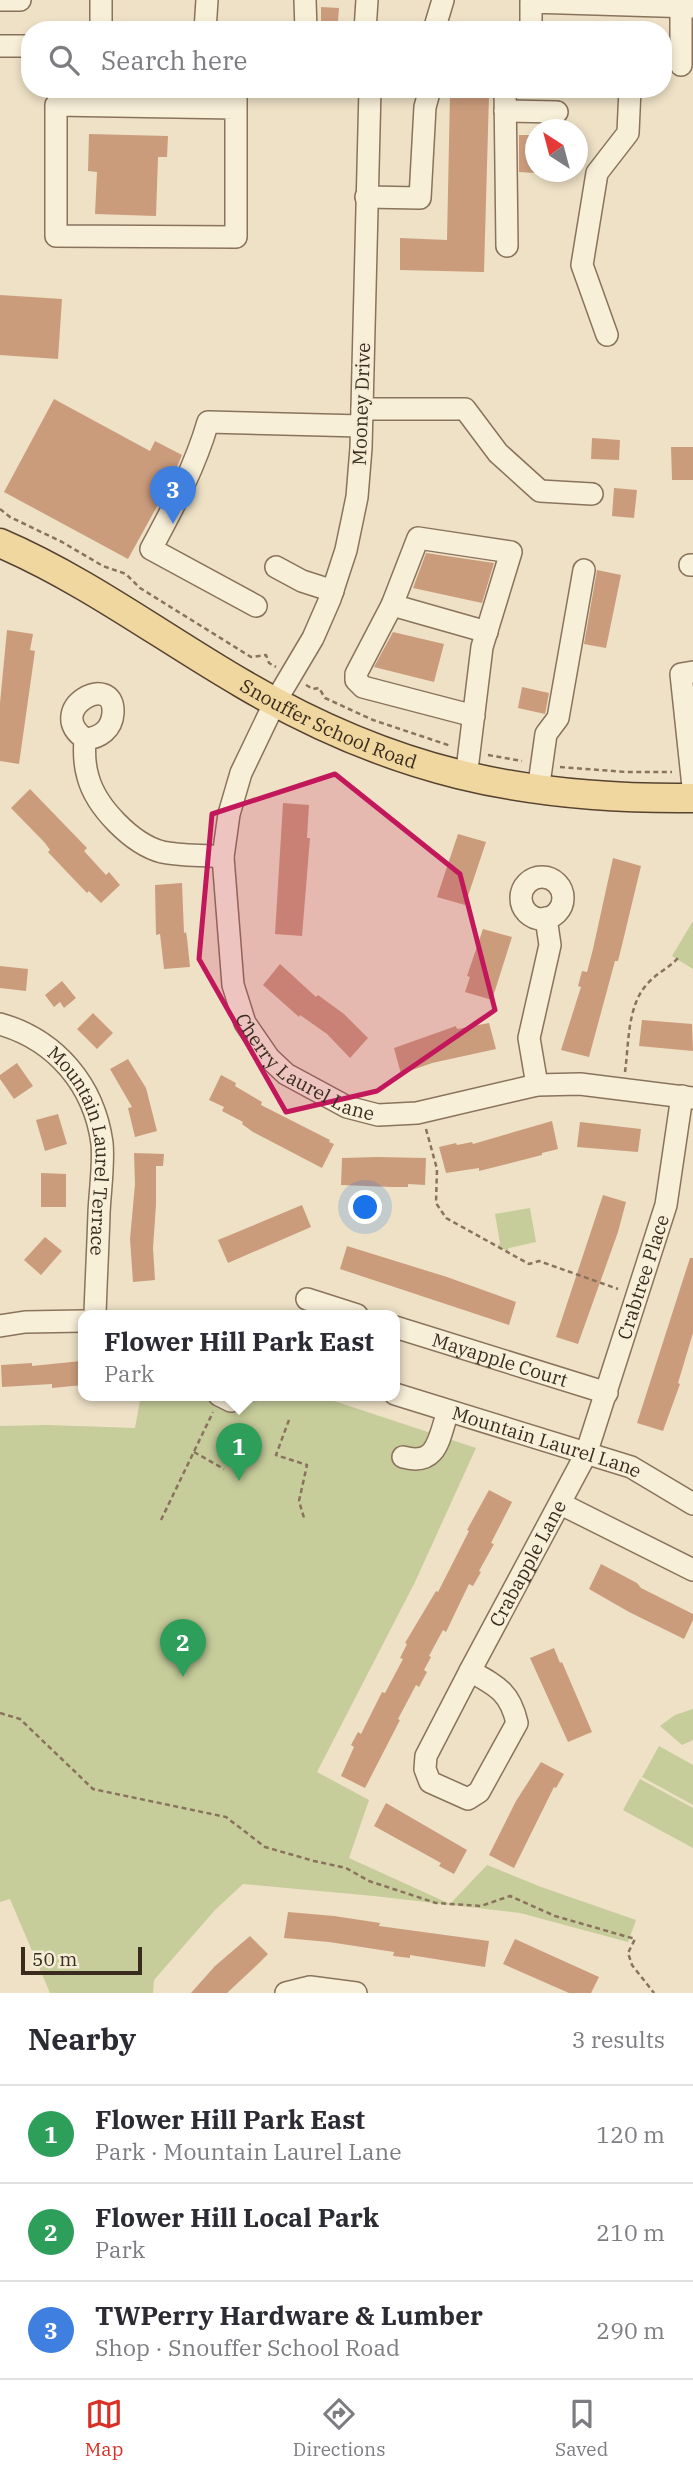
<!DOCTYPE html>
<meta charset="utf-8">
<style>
body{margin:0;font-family:"IBM Plex Serif",serif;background:#f2f2f3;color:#2b2b33}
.compass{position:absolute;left:525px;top:119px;width:63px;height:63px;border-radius:50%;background:#fff;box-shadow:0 4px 10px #0003;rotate:324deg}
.scale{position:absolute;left:21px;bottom:18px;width:121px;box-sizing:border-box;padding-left:7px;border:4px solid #392c1f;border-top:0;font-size:19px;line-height:24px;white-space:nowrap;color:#392c1f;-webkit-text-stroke:5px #f5ecd5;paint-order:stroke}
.you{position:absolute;left:366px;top:1208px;width:24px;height:24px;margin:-18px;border:5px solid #fff;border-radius:50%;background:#1a73e8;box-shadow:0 0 0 10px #1a73e833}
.badge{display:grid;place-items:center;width:46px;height:46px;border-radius:50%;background:#d93025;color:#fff;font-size:23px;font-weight:700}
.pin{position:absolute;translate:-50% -58px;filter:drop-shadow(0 2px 4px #0008)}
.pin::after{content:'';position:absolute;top:37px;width:24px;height:21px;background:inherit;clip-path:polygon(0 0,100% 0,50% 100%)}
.popup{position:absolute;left:78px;top:1310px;width:322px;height:91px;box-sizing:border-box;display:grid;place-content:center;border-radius:14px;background:#fff;filter:drop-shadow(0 2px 5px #0005);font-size:23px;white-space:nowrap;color:#7c7c81}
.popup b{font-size:26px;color:#2b2b33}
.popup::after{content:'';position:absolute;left:50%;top:100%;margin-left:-14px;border:14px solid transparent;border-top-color:#fff}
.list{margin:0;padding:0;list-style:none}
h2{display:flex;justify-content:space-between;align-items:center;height:91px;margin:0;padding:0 28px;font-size:30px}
h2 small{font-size:23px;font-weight:400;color:#7c7c81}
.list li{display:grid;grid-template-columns:46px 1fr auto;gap:21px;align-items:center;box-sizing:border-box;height:98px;padding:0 28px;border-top:2px solid #e1e1e2}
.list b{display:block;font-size:26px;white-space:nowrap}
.list p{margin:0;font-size:23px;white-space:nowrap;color:#7c7c81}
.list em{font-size:23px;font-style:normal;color:#7c7c81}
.icon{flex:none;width:38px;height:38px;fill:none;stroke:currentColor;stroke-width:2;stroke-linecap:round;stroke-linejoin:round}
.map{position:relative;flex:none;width:693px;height:1993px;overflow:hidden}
.search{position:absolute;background:#fff;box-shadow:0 4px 10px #0003;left:21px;right:21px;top:21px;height:77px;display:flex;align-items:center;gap:18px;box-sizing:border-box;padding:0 24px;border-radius:28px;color:#7c7c81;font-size:26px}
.sheet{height:385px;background:#fff}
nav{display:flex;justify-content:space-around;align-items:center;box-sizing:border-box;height:98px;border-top:2px solid #e1e1e2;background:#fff;font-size:19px;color:#7c7c81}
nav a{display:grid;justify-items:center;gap:4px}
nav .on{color:#d93025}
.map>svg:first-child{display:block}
</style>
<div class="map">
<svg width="693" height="1993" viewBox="0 0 693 1993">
<rect width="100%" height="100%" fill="#eee1c6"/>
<path fill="#c6cc9a" d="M693 921V969L672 956Z
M530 1208 536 1242 509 1248 507 1251 498 1246 500 1243 495 1214Z
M141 1395H316L476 1448 415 1582 317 1772 369 1800 349 1858 450 1904 487 1865 541 1887 636 1920 628 1942 520 1913 374 1896 243 1884 215 1910 154 1980 153 1993H50L10 1899 0 1902V1426L47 1425 135 1428Z
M693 1709V1740L682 1745 660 1726 675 1715Z
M659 1746 693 1765V1805L642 1777Z
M640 1779 693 1808V1848L623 1810Z"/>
<path fill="#cb9c7c" d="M321 7 339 8 338 21H321Z
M450 94 489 95 484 272 400 270V238L447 240Z
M89 134 168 136 167 157H158L156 216 95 214 97 172 88 171Z
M519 135H536V173L519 172Z
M0 295 62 299 58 359 0 355Z
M54 399 150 451 155 441 182 455 171 481 128 559 4 492Z
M592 438 620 440 619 460 591 459Z
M671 447H693V480H672Z
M614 488 637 490 634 518 612 516Z
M426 553 494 563 482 603 413 588Z
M597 570 621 575 606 648 584 644Z
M7 630 33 634 30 650 35 651 19 764 0 761V703Z
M393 632 444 644 434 682 374 667Z
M522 687 549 693 545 714 518 708Z
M30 789 87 848 84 851 106 875 109 872 120 885 101 903 89 891 87 893 65 870 48 852 50 850 45 843 11 808Z
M283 803 309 805 307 838H310L302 936 275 934Z
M458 834 486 842 465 905 437 897Z
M613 858 641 866 622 945 618 961H615L589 1057 561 1050 581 987 578 986 582 971 587 972 593 949Z
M182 883 184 933 186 932 187 938 190 967 164 969 160 934 156 935 155 885Z
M483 929 512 937 492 1000 465 992 470 977 467 976Z
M280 964 316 997 318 995 344 1014 368 1038 350 1058 327 1034 300 1015 299 1017 263 985Z
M0 966 28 969 26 991 0 988Z
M62 981 76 998 64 1008 60 1002 54 1007 45 995Z
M93 1013 113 1033 97 1049 77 1029Z
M642 1020 692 1024 693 1051 639 1046Z
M489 1023 496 1049 432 1063 401 1074 394 1048 456 1026 457 1029Z
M128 1059 146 1088 157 1131 135 1137 128 1108 132 1107 110 1069Z
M17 1063 33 1086 14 1099 0 1079V1075Z
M221 1075 236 1083 235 1086 262 1102 261 1105 330 1140 329 1142 334 1144 322 1168 253 1132 242 1124 243 1122 222 1111 224 1107 209 1100Z
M58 1114 67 1144 45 1151 36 1120Z
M552 1121 558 1149 542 1153V1155L479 1171V1168L446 1173 439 1147 456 1143 457 1145 472 1142 473 1144Z
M580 1122 641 1129 638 1152 577 1147Z
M134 1153 164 1154 163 1166H156V1205L153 1248 155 1280 133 1282 130 1239 135 1184Z
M377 1157 426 1158 425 1185 408 1184V1187H392L341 1185 342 1158Z
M41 1173 66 1174V1207H41Z
M603 1195 626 1202 618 1232 578 1344 556 1337Z
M302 1205 311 1227 228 1263 218 1240Z
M45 1237 62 1251 41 1275 24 1260Z
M347 1246 447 1277 516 1302 509 1325 340 1269Z
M690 1258H693V1333L678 1383 680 1384 663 1431 637 1423Z
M81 1361 83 1385 52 1388V1384L2 1387 1 1365 32 1363V1366Z
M489 1490 512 1502 491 1543 494 1544 479 1571 481 1572 473 1586 469 1584 446 1632 443 1630 429 1656 431 1657 424 1670 427 1672 419 1687 416 1685 398 1719 400 1720 365 1788 341 1776 354 1747 351 1745 358 1732 361 1734 382 1692 385 1693 403 1659 400 1658 407 1644 405 1643 436 1591 438 1592 469 1531 467 1530Z
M601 1564 637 1583 641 1588 693 1614V1620L684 1639 629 1612 589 1589Z
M554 1648 560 1663 562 1662 592 1732 568 1742 530 1658Z
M541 1762 564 1774 556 1788 554 1787 514 1868 489 1855 516 1801Z
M386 1803 467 1850 454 1874 439 1866 441 1863 374 1826Z
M288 1912 334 1916 380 1923 379 1926 489 1941 485 1967 410 1955V1958L393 1956 394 1952 329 1942 284 1938Z
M250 1936 268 1954 257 1965 227 1993H191L215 1966Z
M515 1939 599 1977 591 1993H569L503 1964Z"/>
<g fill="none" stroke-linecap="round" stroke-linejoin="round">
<g stroke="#89735c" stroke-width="24">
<g id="minor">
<path d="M0 0H20"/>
<path d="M305 0 306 30"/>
<path d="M101 30V0"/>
<path d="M205 30 207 0"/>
<path d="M365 30 367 0"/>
<path d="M434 30 443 0"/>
<path d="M531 30V2L693 7"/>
<path d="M0 46H30"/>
<path d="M681 65V0"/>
<path id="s1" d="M370 89 361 448 357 497 346 550 330 599 313 638 275 702 241 773 229 814 223 857 233 985 245 1023 269 1058 286 1074 347 1107 378 1115 417 1113 537 1085 580 1084 693 1098"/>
<path d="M505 89 507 246"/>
<path d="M235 108 56 105V236L236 237V89"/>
<path d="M505 111 557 112"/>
<path d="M366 197 420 198 425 107 430 89"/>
<path d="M607 335 582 265 597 173 628 133 630 89"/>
<path d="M362 409H465L498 453 540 491 592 494"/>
<path d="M690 565H693"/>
<path d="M276 567 302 581 333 591"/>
<path d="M392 605 487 632"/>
<path d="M256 606 151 549C173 508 195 467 208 422L361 426"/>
<path d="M693 672 681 674 693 787"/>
<path d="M85 739C100 738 112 729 113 713 115 670 43 709 85 739 84 752 84 764 88 777 96 807 132 844 162 852 181 856 203 855 223 857"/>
<path d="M466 778 482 647 511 552 418 538 392 605 356 674V680L363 687 474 716"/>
<path d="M538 791 546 734 558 718 584 570"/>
<circle cx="542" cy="898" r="21"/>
<path id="s2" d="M0 1024C56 1040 94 1085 102 1143 104 1165 100 1190 99 1213 98 1247 96 1281 95 1315"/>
<path d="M537 1085 529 1038 550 945 546 918"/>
<path d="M307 1299 357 1315"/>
<path d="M0 1326 25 1322 83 1321"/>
<path id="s3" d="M395 1327 607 1393"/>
<path id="s4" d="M395 1394 631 1467 693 1504"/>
<path d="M219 1395 231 1401"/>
<path d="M403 1457C438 1467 439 1437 448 1411"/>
<path d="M561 1504 693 1570"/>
<path id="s5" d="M470 1671 586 1454 666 1205 682 1096"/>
<path d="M470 1671C497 1686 510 1692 517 1723L479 1792 468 1799 430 1782 425 1769 426 1756Z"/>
<path d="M286 1993 310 1987 356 1993"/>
</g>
</g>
<g stroke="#574230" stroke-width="31">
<g id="major">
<path id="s6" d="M0 543C86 580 162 637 243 684 391 771 522 800 693 798"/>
</g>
</g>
<path stroke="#89735c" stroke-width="2.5" stroke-dasharray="5 3.5" stroke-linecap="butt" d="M0 509 10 517 62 542 103 566 126 574 140 588 251 657 266 655 269 663 276 667
M306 685 313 689 319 688 325 698 373 720 451 746
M488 755 522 761
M560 767 626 772H672
M625 1072C629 1043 627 1005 648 983 657 973 669 968 678 958
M426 1129 437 1169 436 1203 446 1218 529 1264 539 1261 618 1289
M289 1420 276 1455 307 1465 299 1501 304 1518
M194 1452 224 1469
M161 1520 213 1412
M0 1713 20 1719 93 1789 226 1817 265 1847 314 1861 346 1868 369 1881 436 1903 481 1906 510 1896 555 1916 635 1939 628 1953 632 1965 654 1993"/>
<use href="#minor" stroke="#f8efd9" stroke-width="21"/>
<use href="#major" stroke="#f0d69f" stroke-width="28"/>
</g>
<path fill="#c2185b" fill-opacity="0.2" stroke="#c2185b" stroke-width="5" stroke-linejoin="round" d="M335 774 460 874 495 1010 377 1091 286 1112 199 959 212 814Z"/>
<g text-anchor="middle" stroke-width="5" stroke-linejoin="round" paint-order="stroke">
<g font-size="19" fill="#392c1f" stroke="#f5ecd5">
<text transform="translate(361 404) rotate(-88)" y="7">Mooney Drive</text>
<text dy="7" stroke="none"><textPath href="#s6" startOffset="376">Snouffer School Road</textPath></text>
<text dy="7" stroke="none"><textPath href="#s1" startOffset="1041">Cherry Laurel Lane</textPath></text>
<text dy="7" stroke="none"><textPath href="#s2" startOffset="168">Mountain Laurel Terrace</textPath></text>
<text dy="7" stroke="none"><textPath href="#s5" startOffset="432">Crabtree Place</textPath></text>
<text dy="7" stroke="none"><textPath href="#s3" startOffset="110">Mayapple Court</textPath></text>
<text dy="7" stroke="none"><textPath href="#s4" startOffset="159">Mountain Laurel Lane</textPath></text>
<text dy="7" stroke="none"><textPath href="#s5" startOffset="122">Crabapple Lane</textPath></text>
</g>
</g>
</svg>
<svg class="compass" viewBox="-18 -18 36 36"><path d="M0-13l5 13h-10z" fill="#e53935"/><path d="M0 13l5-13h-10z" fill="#7c7c81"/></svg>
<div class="scale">50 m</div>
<div class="you"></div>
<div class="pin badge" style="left:239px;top:1481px;background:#2e9e5b">1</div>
<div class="popup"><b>Flower Hill Park East</b>Park</div>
<div class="pin badge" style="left:183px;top:1677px;background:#2e9e5b">2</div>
<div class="pin badge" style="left:173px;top:524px;background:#3f7fe0">3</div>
<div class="search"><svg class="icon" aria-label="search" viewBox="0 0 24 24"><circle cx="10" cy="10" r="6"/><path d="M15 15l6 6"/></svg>Search here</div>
</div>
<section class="sheet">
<h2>Nearby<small>3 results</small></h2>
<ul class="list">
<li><span class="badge" style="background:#2e9e5b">1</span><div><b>Flower Hill Park East</b><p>Park · Mountain Laurel Lane</p></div><em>120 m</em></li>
<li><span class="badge" style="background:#2e9e5b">2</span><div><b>Flower Hill Local Park</b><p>Park</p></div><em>210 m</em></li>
<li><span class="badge" style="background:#3f7fe0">3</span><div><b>TWPerry Hardware &amp; Lumber</b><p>Shop · Snouffer School Road</p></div><em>290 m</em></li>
</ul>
</section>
<nav>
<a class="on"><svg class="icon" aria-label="map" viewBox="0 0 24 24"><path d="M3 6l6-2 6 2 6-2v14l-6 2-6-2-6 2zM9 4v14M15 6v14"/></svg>Map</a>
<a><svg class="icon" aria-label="directions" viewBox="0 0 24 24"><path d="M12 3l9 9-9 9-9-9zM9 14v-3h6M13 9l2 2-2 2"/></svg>Directions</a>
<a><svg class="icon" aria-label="saved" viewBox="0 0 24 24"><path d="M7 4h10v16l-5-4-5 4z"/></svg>Saved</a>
</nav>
